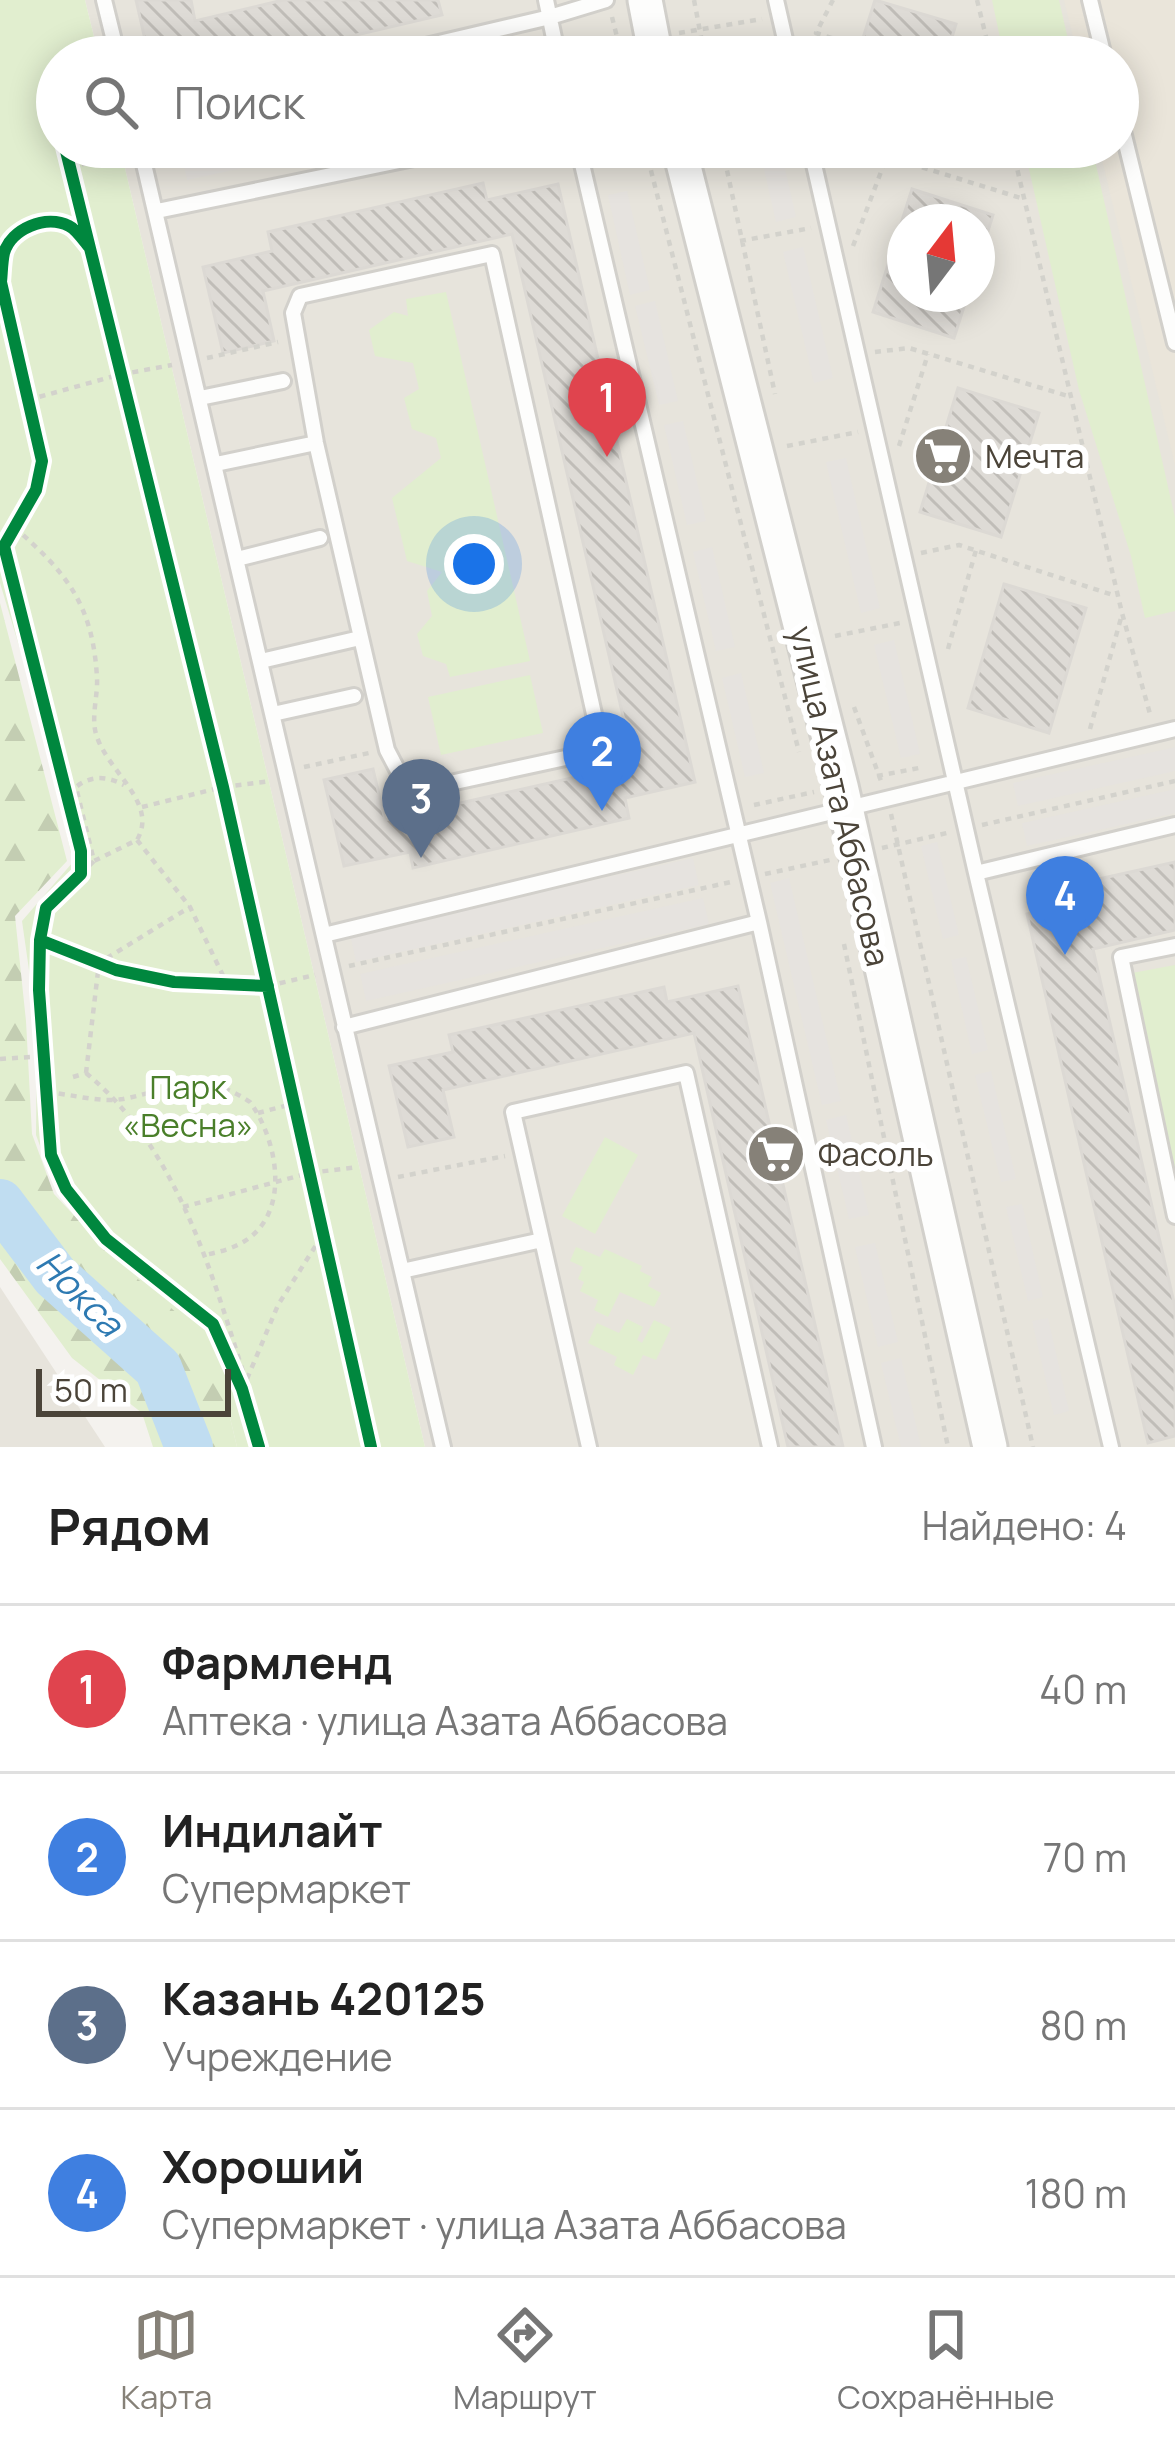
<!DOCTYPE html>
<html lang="ru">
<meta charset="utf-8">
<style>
body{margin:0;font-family:Manrope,sans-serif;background:#f6f6f6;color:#222}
.compass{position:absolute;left:887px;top:204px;width:108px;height:108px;border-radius:50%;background:#fff;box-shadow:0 6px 30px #0003;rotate:16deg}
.scale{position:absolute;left:36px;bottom:30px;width:195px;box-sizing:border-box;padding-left:12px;border:6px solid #4b4439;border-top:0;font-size:33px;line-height:42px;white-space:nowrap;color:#4b4439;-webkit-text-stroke:9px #fff;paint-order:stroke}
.you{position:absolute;left:474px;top:564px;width:42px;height:42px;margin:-30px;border:9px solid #fff;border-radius:50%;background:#1a73e8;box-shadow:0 0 0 18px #1a73e833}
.badge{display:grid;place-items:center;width:78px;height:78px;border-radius:50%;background:#868178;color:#fff;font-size:39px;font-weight:700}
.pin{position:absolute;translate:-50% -99px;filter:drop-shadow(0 3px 6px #0008)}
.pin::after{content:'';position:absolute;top:63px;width:42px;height:36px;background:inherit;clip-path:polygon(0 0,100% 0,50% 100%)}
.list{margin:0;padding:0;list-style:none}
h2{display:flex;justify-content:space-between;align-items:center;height:156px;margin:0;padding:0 48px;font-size:51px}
h2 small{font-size:39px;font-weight:400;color:#767676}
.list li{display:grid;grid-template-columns:78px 1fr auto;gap:36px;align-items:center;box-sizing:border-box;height:168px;padding:0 48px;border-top:3px solid #e0e0e0}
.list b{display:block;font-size:45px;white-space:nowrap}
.list p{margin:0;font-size:39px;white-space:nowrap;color:#767676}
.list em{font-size:39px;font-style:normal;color:#767676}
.icon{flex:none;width:66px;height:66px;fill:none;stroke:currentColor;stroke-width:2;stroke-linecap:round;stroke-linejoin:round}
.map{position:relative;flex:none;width:1175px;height:1447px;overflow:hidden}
.search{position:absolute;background:#fff;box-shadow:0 6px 30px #0003;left:36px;right:36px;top:36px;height:132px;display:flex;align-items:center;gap:30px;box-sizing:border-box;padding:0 42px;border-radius:66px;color:#767676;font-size:45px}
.sheet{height:828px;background:#fff}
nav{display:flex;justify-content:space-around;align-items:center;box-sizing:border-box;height:168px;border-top:3px solid #e0e0e0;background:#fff;font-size:33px;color:#767676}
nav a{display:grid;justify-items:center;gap:6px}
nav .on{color:#868178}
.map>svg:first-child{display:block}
</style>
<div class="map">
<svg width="1175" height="1447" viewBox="0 0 1175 1447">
<defs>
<pattern id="forest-firs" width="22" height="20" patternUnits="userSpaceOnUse" patternTransform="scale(3)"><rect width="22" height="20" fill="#e1eecf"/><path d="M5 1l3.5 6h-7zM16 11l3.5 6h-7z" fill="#c3cdb2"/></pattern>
<pattern id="building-back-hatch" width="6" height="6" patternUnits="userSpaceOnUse" patternTransform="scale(3)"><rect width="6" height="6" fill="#dedbd6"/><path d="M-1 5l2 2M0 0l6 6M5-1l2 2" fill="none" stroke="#c0bdb8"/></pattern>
</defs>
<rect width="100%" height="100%" fill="#f4f2ee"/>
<path fill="#e7e4dc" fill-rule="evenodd" d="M85 0H1175V1447H425L120 147H1118V57H99ZM905 222H977V294H905Z
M0 1287 105 1447H0Z"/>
<path fill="#eae5da" d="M1064 0H1175V465L1099 147H1118V57H1078Z"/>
<path fill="#e1eecf" d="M0 0H85L99 57H57V147H120L425 1447H237L227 1405 116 1260 58 1195 36 1135 37 1026 22 921 73 862 39 712 0 583Z
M992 0H1059L1072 57H1004Z
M1024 147H1092L1175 518V611L1145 618 1131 556 1079 390Z
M446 292 530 661 450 677 446 664 423 656 417 634 432 616 427 591 442 572 407 561 392 498 441 458 436 438 412 429 404 398 419 389 413 363 375 356 369 330 394 312 408 316 406 299Z
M530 675 543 733 441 755 428 697Z
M1175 965V1178L1132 973Z
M605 1137 638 1155 595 1234 562 1216Z
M576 1247 600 1257 605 1249 642 1266 640 1271 652 1277 648 1286 661 1293 654 1307 620 1292 608 1317 594 1310 598 1300 580 1291 584 1282 578 1279 583 1267 570 1261Z
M627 1319 643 1327 637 1340 642 1343 654 1320 671 1328 656 1360 643 1355 633 1375 614 1365 617 1357 588 1343 597 1323 619 1333Z"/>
<path fill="url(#forest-firs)" d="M0 603 67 861 15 916 26 1021 32 1134 54 1194 116 1260 186 1321 227 1405 237 1447H153L142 1413 72 1358 0 1259Z"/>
<path fill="#e6e3df" d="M500 36 505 57H410Z
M207 147H339L187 180 181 153Z
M759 147H780L796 217 776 222Z
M627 191 650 290 630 295 608 195Z
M803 247 833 378 814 383 783 252Z
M655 301 678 401 659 405 635 306Z
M683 421 706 521 687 525 664 425Z
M846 458 880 608 861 613 826 462Z
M712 547 735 647 716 651 693 552Z
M894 640 920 754 901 758 874 645Z
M741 673 764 773 745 777 722 678Z
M1175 747V771L1018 806 1013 783Z
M1175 789V813L1027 846 1022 823Z
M937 842 959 935 943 939 921 846Z
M693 858 699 885 356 962 350 935Z
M789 878 841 1101 822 1105 770 883Z
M703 898 709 924 366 1001 360 974Z
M966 957 988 1050 972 1054 951 960Z
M991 1071 1016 1179 1001 1182 975 1075Z
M846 1115 869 1215 849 1219 826 1120Z
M1022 1204 1043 1297 1028 1301 1006 1207Z
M875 1243 898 1342 878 1347 855 1247Z
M1048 1318 1069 1411 1054 1415 1032 1321Z
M901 1358 921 1447H901L881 1363Z"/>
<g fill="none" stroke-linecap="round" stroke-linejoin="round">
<path stroke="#c0ddf1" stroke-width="48" d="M0 1203 55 1276 158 1368 189 1447"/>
</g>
<path fill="url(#building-back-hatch)" stroke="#dcd9d4" stroke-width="3" d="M136 0H191L195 21 283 0H438L442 15 262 57H223L222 51 197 57H149Z
M875 0 956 24 946 57H857Z
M483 183 487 200 558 184 695 782 625 798 629 818 413 868 410 852 344 866 324 780 373 769 385 820 634 764 512 234 263 291 274 341 223 353 203 267 272 251 268 232Z
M912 189 993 215 977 266V222H905V294H968L954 338 873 312Z
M958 388 1039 413 1001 537 920 512Z
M1004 584 1086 608 1049 733 968 708Z
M1175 862V930L1093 949 1175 1307V1436L1148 1443 1027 914 1094 899 1090 881Z
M738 986 792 1224 843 1447H788L694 1033 443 1090 454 1137 408 1147 389 1066 453 1052 449 1035 664 987 667 1002Z"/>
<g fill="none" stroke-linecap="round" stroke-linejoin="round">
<g stroke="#d2d0cb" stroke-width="20">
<path id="service" d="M104 0 118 57
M546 0 558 57
M776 0 789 57
M1090 0 1104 57
M379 57 550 17 606 0
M1118 111 1175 343
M140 147 443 1447
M578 147 759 922
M810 147 976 873
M157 211 467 147
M492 254 602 750 409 792 387 750 316 443 293 313 300 296Z
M200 398 283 381
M216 464 316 443
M237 559 320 538
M261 661 360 638
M273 714 354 696
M324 935 1175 729
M1175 946 1121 957 1175 1216
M344 1027 759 922 874 1447
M402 1271 542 1240
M589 1447 513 1112 686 1073 770 1447
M1111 1447 976 873 1175 825"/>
</g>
<g stroke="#d2d0cb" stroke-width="39">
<path id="tertiary" d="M645 0 656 57
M679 147 841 786 990 1447"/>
</g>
<path stroke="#d3d2cc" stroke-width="4.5" stroke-dasharray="6 6" stroke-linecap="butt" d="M694 0 705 57
M833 0 816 33 844 42 839 57
M977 0 991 57
M612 17 622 57
M679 33 762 19
M580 56 627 46
M645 147 799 752
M722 147 775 394
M1012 147 1122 613 1150 714
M830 156 860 148 1024 199
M70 167 123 155
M740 241 811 228
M853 246 887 156
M875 352 909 348 1071 397
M207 358 278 342
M28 400 118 375 172 365
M787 446 858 432
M899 446 928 354
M14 527C67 573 93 605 97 678 98 695 91 717 96 734 107 772 159 802 137 840L94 861 76 787C91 775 107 776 124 785
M0 534 4 546
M921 553 959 545 1116 596
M835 636 900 623
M948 649 976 550
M854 707 881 781
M1090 729 1121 618
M304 767 369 753
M877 776 919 768
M754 805 814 792
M142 807 223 787 271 781
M891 814 1033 1447
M982 825 1175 781
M137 840 190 907 228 986
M882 848 947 833
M81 874 94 861
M765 874 830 860
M844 944 948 1447
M349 966 731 882
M268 986 315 975
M0 1059 46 1056
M86 1073C178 1149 211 1271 246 1381L242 1389
M86 1073 99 963 190 907
M73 1077 86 1073
M47 1092C70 1094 100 1103 123 1099 174 1089 201 1069 250 1102 274 1135 289 1197 257 1231 243 1246 224 1251 205 1255
M258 1113 296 1103
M398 1177 505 1156
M183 1207 309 1173 358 1167
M247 1379 278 1305 325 1231"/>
<use href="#service" stroke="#fdfdfc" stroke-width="14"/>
<use href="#tertiary" stroke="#fdfdfc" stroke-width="33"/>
<g stroke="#fff" stroke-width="20">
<path id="cycleway" d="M65 147 223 787 371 1447
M89 247C84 241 76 229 69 226 46 214 11 229 4 253 2 262 2 272 1 282L42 461 36 490 4 546 81 851V874L46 908 40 940 39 990 51 1155 66 1189 106 1239 213 1324 242 1389 259 1447
M40 940 116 970 174 982 268 986"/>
</g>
<use href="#cycleway" stroke="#00873e" stroke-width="12"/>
</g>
<defs>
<g id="supermarket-disc" transform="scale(3)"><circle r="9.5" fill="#868178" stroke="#fff"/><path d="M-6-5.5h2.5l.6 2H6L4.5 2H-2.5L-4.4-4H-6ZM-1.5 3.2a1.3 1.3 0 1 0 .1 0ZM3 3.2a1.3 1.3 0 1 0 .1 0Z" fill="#fff"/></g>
</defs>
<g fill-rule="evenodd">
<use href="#supermarket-disc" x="943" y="456"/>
<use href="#supermarket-disc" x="776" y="1154"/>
</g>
<g text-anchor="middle" stroke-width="12" stroke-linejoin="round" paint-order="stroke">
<g font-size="33" fill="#4b4439" stroke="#fff" text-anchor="start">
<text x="985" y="468">Мечта</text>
<text x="818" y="1166">Фасоль</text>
</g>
<g font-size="33" fill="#4b4439" stroke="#fff">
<text transform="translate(840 796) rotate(77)" y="12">улица Азата Аббасова</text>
</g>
<g font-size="33" fill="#4a7f2a" stroke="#fff">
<text x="188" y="1099">Парк<tspan x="188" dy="38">«Весна»</tspan></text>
</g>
<g font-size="36" font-style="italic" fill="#2e7ab2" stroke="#fff">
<text transform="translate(80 1293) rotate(45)" y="13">Нокса</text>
</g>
</g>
</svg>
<svg class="compass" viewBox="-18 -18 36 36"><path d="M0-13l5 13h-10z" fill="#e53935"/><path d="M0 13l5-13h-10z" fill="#767676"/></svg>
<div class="scale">50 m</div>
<div class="you"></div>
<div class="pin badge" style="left:607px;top:457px;background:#e0444e">1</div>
<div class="pin badge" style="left:602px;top:811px;background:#3f7fe0">2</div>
<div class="pin badge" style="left:421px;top:858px;background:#5c6f8a">3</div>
<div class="pin badge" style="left:1065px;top:955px;background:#3f7fe0">4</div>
<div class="search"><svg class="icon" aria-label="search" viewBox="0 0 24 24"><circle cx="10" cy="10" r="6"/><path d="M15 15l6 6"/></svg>Поиск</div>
</div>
<section class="sheet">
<h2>Рядом<small>Найдено: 4</small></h2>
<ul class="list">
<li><span class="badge" style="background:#e0444e">1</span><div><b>Фармленд</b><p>Аптека · улица Азата Аббасова</p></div><em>40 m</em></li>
<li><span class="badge" style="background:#3f7fe0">2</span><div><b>Индилайт</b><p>Супермаркет</p></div><em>70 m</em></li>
<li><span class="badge" style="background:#5c6f8a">3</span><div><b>Казань 420125</b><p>Учреждение</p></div><em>80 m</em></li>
<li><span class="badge" style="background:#3f7fe0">4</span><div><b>Хороший</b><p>Супермаркет · улица Азата Аббасова</p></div><em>180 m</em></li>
</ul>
</section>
<nav>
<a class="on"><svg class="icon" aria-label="map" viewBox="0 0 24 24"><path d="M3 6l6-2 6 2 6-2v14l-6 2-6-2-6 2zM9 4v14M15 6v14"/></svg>Карта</a>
<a><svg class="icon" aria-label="directions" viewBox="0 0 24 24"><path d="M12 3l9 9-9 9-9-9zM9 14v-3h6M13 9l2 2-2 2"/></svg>Маршрут</a>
<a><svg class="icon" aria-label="saved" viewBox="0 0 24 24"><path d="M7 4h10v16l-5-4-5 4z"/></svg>Сохранённые</a>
</nav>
